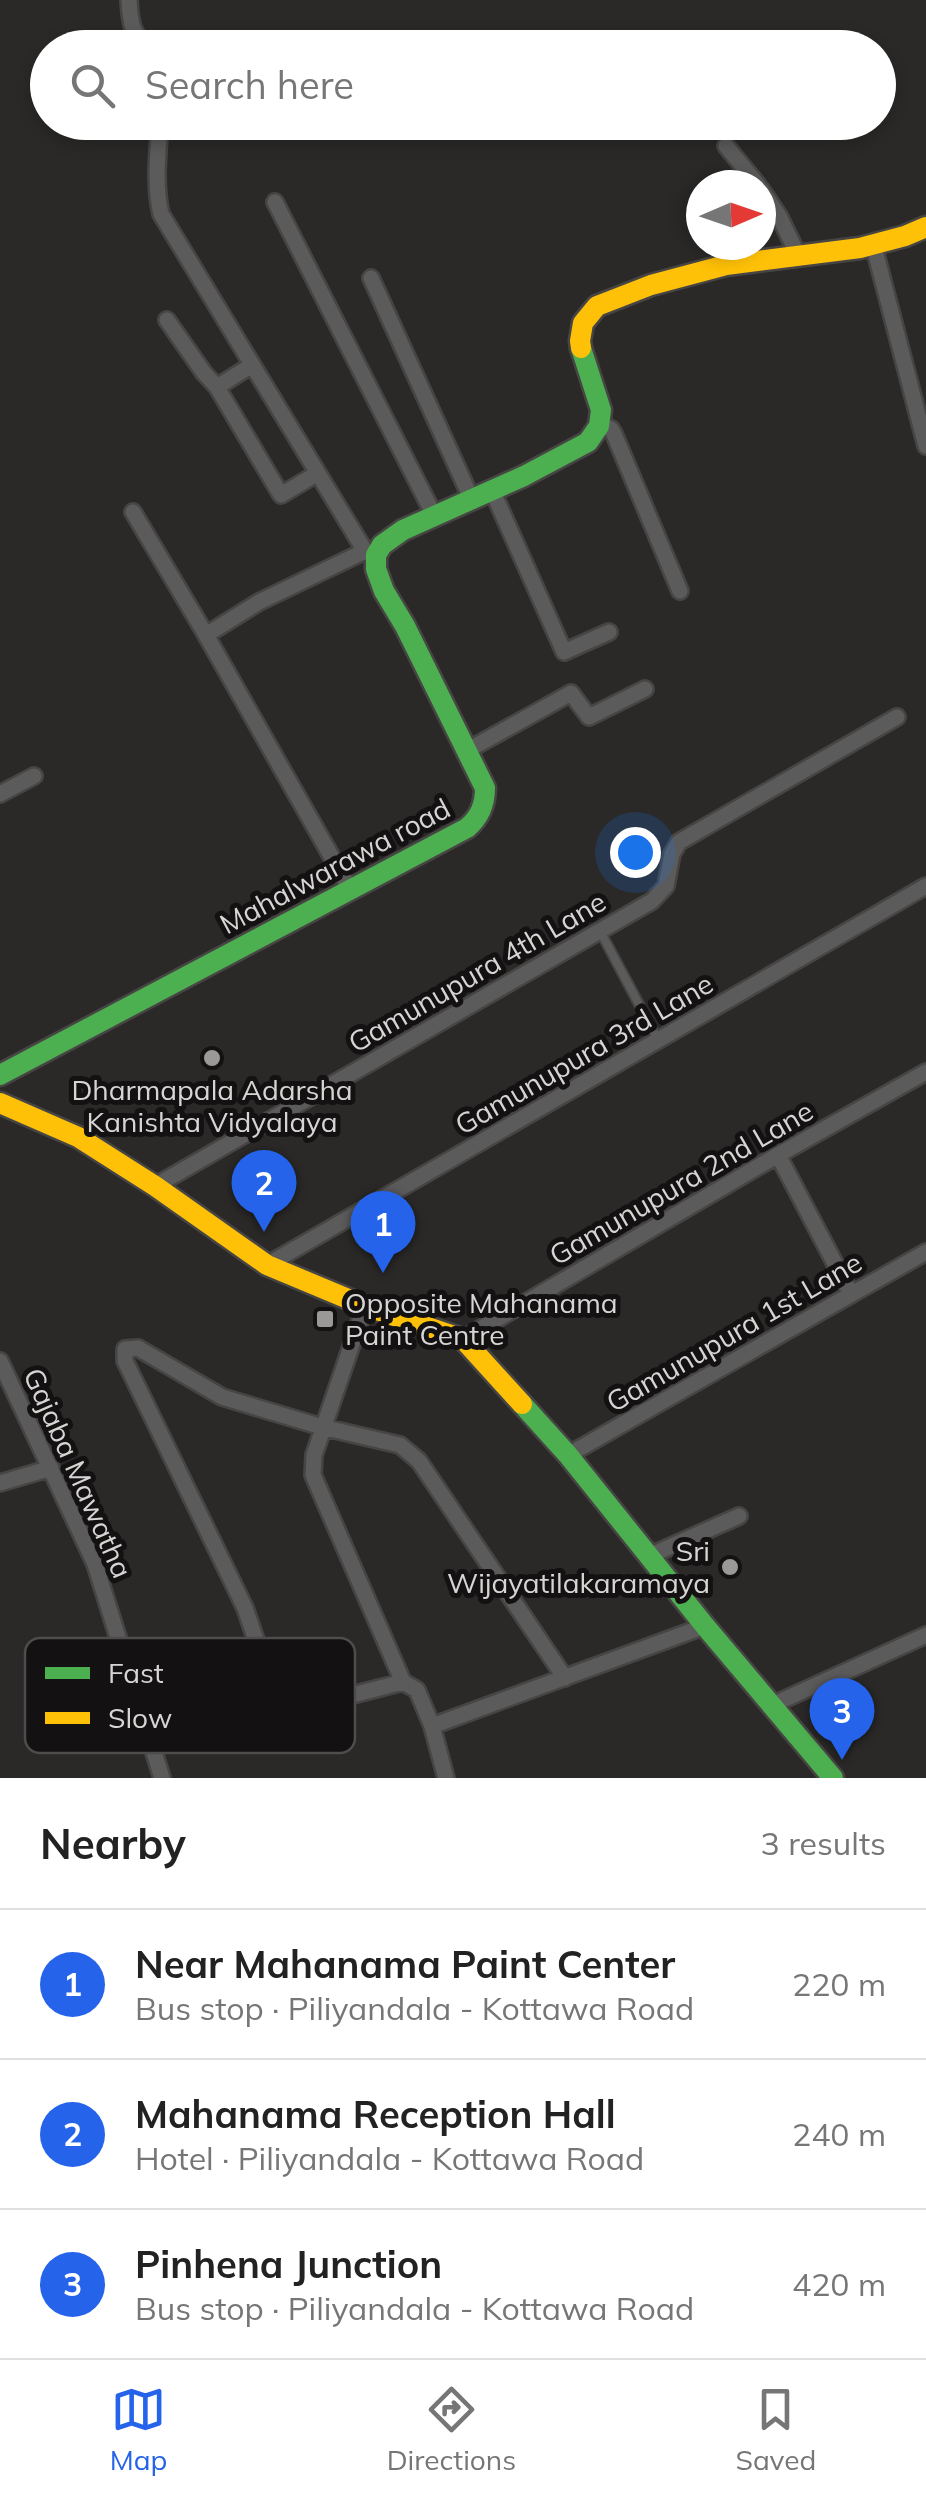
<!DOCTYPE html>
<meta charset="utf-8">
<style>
body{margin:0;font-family:Mulish,sans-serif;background:#f2f2f2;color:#222}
.compass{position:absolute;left:686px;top:170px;width:90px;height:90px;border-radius:50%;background:#fff;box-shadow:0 5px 15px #0003;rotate:88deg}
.you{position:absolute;left:635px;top:852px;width:35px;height:35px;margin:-25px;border:8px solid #fff;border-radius:50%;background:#1a73e8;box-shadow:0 0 0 15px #1a73e833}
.badge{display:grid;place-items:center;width:65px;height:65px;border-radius:50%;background:#2563eb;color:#fff;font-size:32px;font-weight:700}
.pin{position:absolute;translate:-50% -82px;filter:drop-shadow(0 2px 5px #0008)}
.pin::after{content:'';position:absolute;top:52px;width:35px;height:30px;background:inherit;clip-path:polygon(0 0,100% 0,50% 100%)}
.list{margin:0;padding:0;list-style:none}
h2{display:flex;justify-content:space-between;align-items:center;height:130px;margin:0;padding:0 40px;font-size:42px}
h2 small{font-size:32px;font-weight:400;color:#767676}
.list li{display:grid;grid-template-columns:65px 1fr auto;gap:30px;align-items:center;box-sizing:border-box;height:150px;padding:0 40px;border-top:2px solid #e0e0e0}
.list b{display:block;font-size:38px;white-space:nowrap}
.list p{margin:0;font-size:32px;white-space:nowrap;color:#767676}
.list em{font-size:32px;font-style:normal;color:#767676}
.icon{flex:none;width:55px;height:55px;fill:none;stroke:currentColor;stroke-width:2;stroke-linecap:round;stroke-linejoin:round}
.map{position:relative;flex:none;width:926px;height:1778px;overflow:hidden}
.search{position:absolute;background:#fff;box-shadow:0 5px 15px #0003;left:30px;right:30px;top:30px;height:110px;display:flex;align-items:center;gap:25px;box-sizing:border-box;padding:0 35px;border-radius:55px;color:#767676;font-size:38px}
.sheet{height:580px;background:#fff}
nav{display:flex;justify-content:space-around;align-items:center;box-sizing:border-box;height:140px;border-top:2px solid #e0e0e0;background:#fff;font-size:28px;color:#767676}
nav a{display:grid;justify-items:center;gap:5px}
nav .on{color:#2563eb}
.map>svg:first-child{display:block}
</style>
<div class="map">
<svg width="926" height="1778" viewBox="0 0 926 1778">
<rect width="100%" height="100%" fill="#2a2928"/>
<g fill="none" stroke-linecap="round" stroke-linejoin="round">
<g stroke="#464544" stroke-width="12">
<path id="lane" d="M600 931 658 1040"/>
</g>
<g stroke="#464544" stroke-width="20">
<path id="street" d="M129 0C130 21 131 37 152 48
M160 122C158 154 154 183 161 214L365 551 376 555
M726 146 758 185
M761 189 779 216 799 257
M275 202 434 515
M874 247 926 446
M371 278 472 500
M167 320 204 373 217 387
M252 365 217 387 281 495 318 473
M601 424 611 429 614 434 680 591
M492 490 564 652 609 632
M133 512 206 635 259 602 365 551
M206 635 351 891
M468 750 571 693 589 717 645 689
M0 794 34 776
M778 1155 851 1294
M155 1186 652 901 666 886 672 854 679 842 897 717
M267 1265 926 886
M365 1306 314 1455 313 1475 403 1682
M463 1339 778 1155 926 1072
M0 1361 95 1564 162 1778
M568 1455 926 1252
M0 1483 51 1468
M649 1556 739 1516
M772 1705 926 1635
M432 1726 417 1690 403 1682 294 1710 279 1707 245 1608 125 1361V1349L138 1348 222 1397 322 1427 400 1445 419 1461 565 1678
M446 1778 432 1726 705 1626"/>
</g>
<g stroke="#464544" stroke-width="25">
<path id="fast" d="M0 1075 467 828C480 817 485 805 485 788L405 626 384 591 376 569V555L382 545 403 530 524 476 588 442 599 426 601 410 581 348
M522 1404 568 1455 705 1626 833 1778"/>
</g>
<g stroke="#464544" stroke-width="25">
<path id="slow" d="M581 348 580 341 583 323 597 306 651 285 726 265 860 248 905 236 926 227
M0 1103 78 1137 155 1186 267 1265 365 1306 463 1339 522 1404"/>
</g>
<use href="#lane" stroke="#5c5b5b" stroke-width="8"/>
<use href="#street" stroke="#5c5b5b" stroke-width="15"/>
<use href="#fast" stroke="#4caf50" stroke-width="20"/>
<use href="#slow" stroke="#ffc107" stroke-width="20"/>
</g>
<g fill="#9a9998" stroke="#131111" stroke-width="4">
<circle cx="212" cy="1058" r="10"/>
<rect x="315" y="1309" width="20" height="20" rx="5"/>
<circle cx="730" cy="1567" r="10"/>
</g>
<g text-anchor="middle" stroke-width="10" stroke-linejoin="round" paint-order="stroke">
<g font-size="28" fill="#d7d5d4" stroke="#131111">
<text transform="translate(335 866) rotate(-28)" y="10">Mahalwarawa road</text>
<text transform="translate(477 972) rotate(-30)" y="10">Gamunupura 4th Lane</text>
<text transform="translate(584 1054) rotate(-30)" y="10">Gamunupura 3rd Lane</text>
<text transform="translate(681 1183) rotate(-30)" y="10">Gamunupura 2nd Lane</text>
<text transform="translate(734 1332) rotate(-30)" y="10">Gamunupura 1st Lane</text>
<text transform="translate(78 1473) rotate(66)" y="10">Gajaba Mawatha</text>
</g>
<g font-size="28" fill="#d7d5d4" stroke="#131111">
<text x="212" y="1100">Dharmapala Adarsha<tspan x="212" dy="32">Kanishta Vidyalaya</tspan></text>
<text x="345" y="1313" text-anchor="start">Opposite Mahanama<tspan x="345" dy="32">Paint Centre</tspan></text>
<text x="710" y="1561" text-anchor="end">Sri<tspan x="710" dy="32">Wijayatilakaramaya</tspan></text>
</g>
</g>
<rect x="25" y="1638" width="330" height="115" rx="15" fill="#131111" stroke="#4e4c4c" stroke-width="2.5"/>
<rect x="45" y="1667" width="45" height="12" fill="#4caf50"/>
<rect x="45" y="1712" width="45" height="12" fill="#ffc107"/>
<g font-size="28" fill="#d7d5d4">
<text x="108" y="1683">Fast</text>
<text x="108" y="1728">Slow</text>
</g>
</svg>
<svg class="compass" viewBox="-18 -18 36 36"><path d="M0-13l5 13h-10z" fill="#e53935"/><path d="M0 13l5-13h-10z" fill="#767676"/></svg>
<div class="you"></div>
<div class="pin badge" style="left:383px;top:1273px">1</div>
<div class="pin badge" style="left:264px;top:1232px">2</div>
<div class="pin badge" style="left:842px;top:1760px">3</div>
<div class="search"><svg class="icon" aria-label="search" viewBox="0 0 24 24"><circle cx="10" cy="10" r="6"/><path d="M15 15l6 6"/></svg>Search here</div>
</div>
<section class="sheet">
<h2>Nearby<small>3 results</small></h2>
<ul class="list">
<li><span class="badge">1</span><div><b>Near Mahanama Paint Center</b><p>Bus stop · Piliyandala - Kottawa Road</p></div><em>220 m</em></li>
<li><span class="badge">2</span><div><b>Mahanama Reception Hall</b><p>Hotel · Piliyandala - Kottawa Road</p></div><em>240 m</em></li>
<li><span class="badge">3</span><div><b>Pinhena Junction</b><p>Bus stop · Piliyandala - Kottawa Road</p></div><em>420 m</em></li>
</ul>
</section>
<nav>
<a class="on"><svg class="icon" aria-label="map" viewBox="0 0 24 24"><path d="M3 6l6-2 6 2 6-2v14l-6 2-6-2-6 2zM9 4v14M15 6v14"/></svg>Map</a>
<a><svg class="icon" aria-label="directions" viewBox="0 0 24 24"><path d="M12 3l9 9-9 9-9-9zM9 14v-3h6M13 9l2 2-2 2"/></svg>Directions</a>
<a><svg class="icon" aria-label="saved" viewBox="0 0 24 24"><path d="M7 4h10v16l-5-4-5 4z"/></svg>Saved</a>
</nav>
